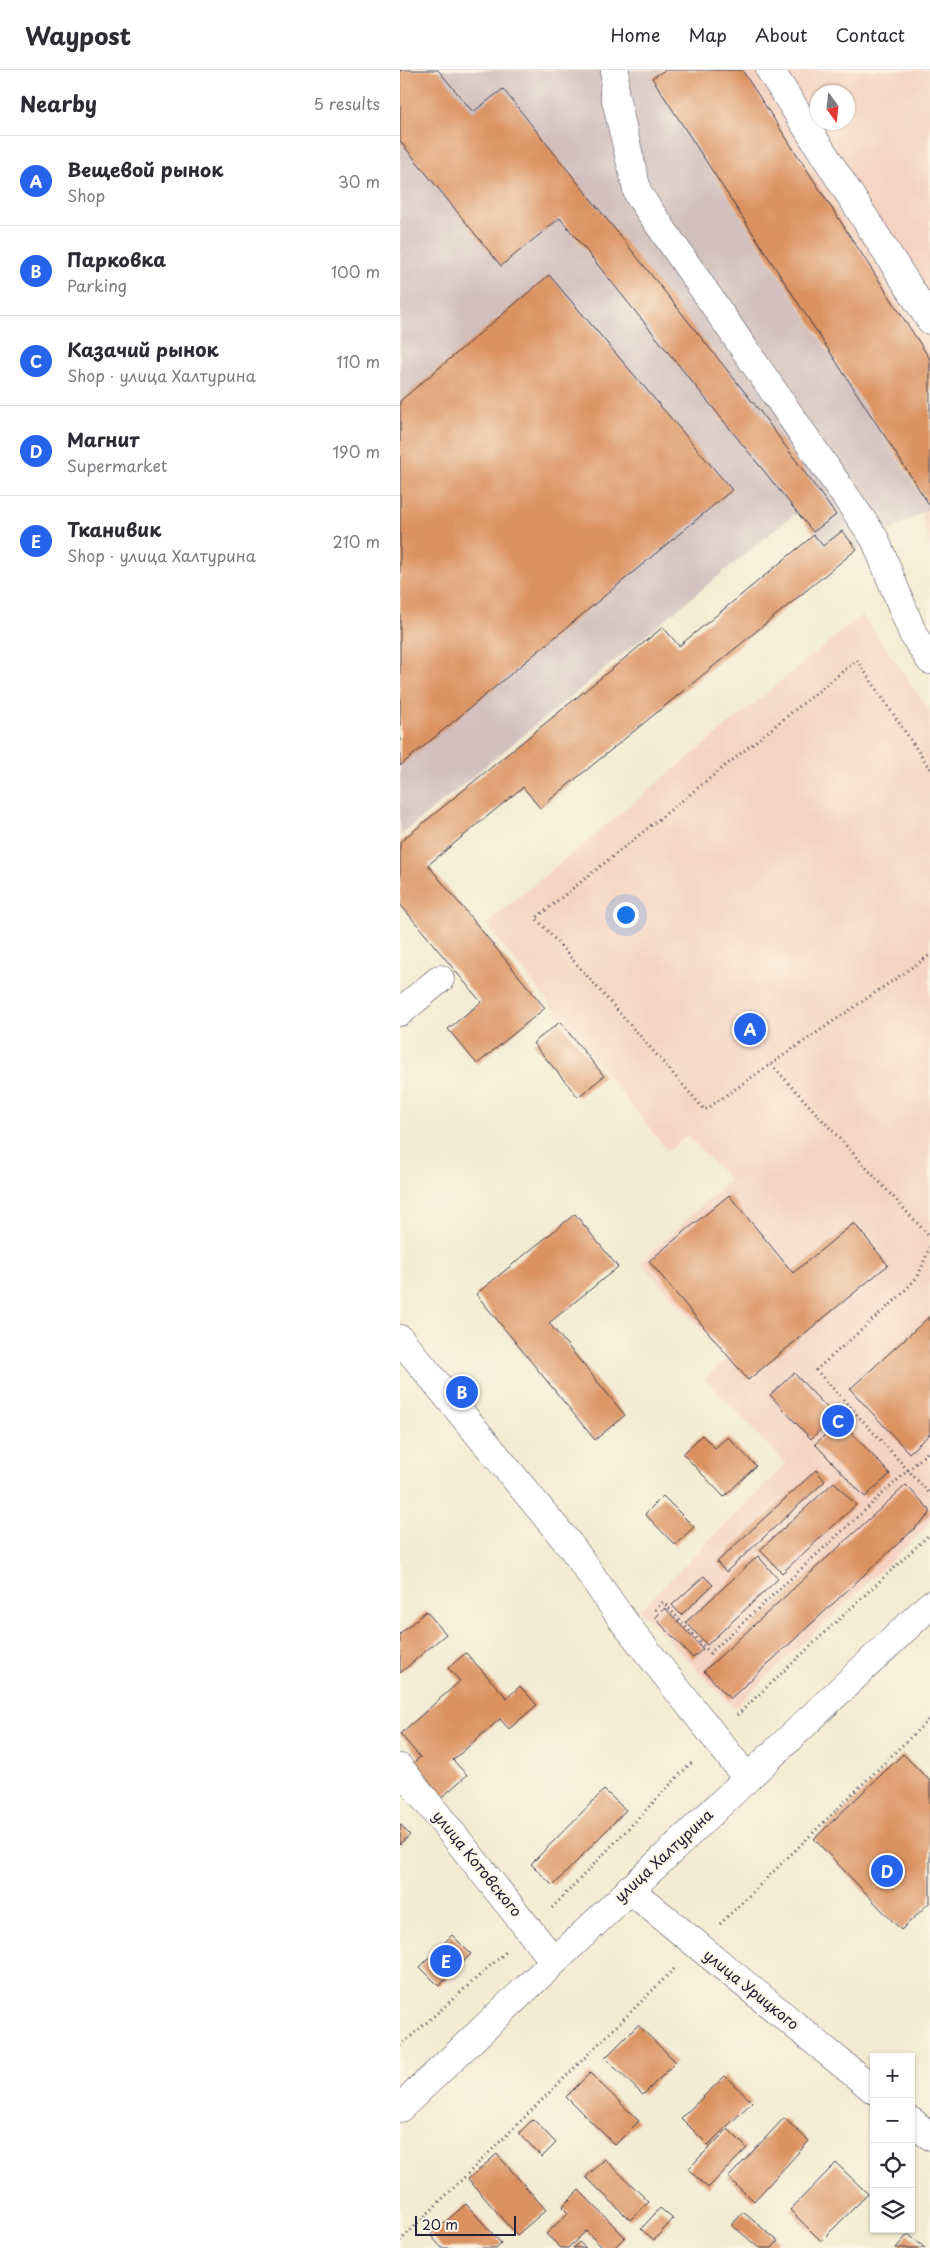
<!DOCTYPE html>
<meta charset="utf-8">
<style>
body{margin:0;font-family:"Playpen Sans",sans-serif;background:#f7f7f7;color:#2b2b33}
.controls{position:absolute;right:15px;bottom:15px;display:grid;overflow:hidden;border-radius:0px;box-shadow:0 1px 4px #0004}
.controls button{width:45px;height:45px;display:grid;place-items:center;padding:0;border:0;border-bottom:1px solid #e1e1e2;background:#fff;color:#2b2b33;font:25px sans-serif}
.compass{position:absolute;left:410px;top:15px;width:45px;height:45px;border-radius:50%;background:#fff;box-shadow:0 1px 4px #0004;rotate:165deg}
.scale{position:absolute;left:15px;bottom:12px;width:101px;box-sizing:border-box;padding-left:5px;border:2px solid #22223b;border-top:0;font-size:14px;line-height:18px;white-space:nowrap;color:#22223b;-webkit-text-stroke:4px #fcf5e5;paint-order:stroke}
.you{position:absolute;left:225px;top:844px;width:18px;height:18px;margin:-12px;border:4px solid #fff;border-radius:50%;background:#1a73e8;box-shadow:0 0 0 8px #1a73e833}
.badge{display:grid;place-items:center;width:32px;height:32px;border-radius:50%;background:#2563eb;color:#fff;font-size:16px;font-weight:700}
.pin{position:absolute;translate:-50% -50%;border:2px solid #fff;box-shadow:0 1px 5px #0006}
.list{margin:0;padding:0;list-style:none}
h2{display:flex;justify-content:space-between;align-items:center;height:65px;margin:0;padding:0 20px;font-size:21px}
h2 small{font-size:16px;font-weight:400;color:#7c7c81}
.list li{display:grid;grid-template-columns:32px 1fr auto;gap:15px;align-items:center;box-sizing:border-box;height:90px;padding:0 20px;border-top:1px solid #e1e1e2}
.list b{display:block;font-size:19px;white-space:nowrap}
.list p{margin:0;font-size:16px;white-space:nowrap;color:#7c7c81}
.list em{font-size:16px;font-style:normal;color:#7c7c81}
.icon{flex:none;width:28px;height:28px;fill:none;stroke:currentColor;stroke-width:2;stroke-linecap:round;stroke-linejoin:round}
.map{position:relative;flex:none;width:530px;height:2178px;overflow:hidden}
header{display:flex;align-items:center;gap:30px;box-sizing:border-box;height:70px;padding:0 25px;background:#fff;border-bottom:1px solid #e1e1e2}
header strong{font-size:24px}
nav{display:flex;gap:28px;margin-inline-start:auto;font-size:18px}
main{display:flex}
aside{flex:1;background:#fff}
.map>svg:first-child{display:block}
</style>
<header>
<strong>Waypost</strong>
<nav><a>Home</a><a>Map</a><a>About</a><a>Contact</a></nav>
</header>
<main>
<aside>
<h2>Nearby<small>5 results</small></h2>
<ul class="list">
<li><span class="badge">A</span><div><b>Вещевой рынок</b><p>Shop</p></div><em>30 m</em></li>
<li><span class="badge">B</span><div><b>Парковка</b><p>Parking</p></div><em>100 m</em></li>
<li><span class="badge">C</span><div><b>Казачий рынок</b><p>Shop · улица Халтурина</p></div><em>110 m</em></li>
<li><span class="badge">D</span><div><b>Магнит</b><p>Supermarket</p></div><em>190 m</em></li>
<li><span class="badge">E</span><div><b>Тканивик</b><p>Shop · улица Халтурина</p></div><em>210 m</em></li>
</ul>
</aside>
<div class="map">
<svg width="530" height="2178" viewBox="0 0 530 2178">
<rect width="100%" height="100%" fill="#fcf5e5"/>
<filter id="ink" filterUnits="userSpaceOnUse"><feTurbulence type="fractalNoise" baseFrequency=".02" numOctaves="2"/><feDisplacementMap in="SourceGraphic" scale="10" xChannelSelector="R" yChannelSelector="G"/><feConvolveMatrix kernelMatrix="1 2 1 2 8 2 1 2 1" color-interpolation-filters="sRGB"/></filter>
<filter id="wash" filterUnits="userSpaceOnUse"><feTurbulence type="fractalNoise" baseFrequency=".0096" numOctaves="4" result="noise"/><feDisplacementMap in="SourceGraphic" scale="20" xChannelSelector="R" yChannelSelector="G"/><feGaussianBlur stdDeviation="1.12" result="paint"/><feColorMatrix in="noise" values="0 0 0 0 0 0 0 0 0 0 0 0 0 0 0 0 0 1.4 0 .05"/><feComposite in="paint" operator="in"/></filter>
<g filter="url(#wash)">
<rect width="100%" height="100%" fill="#f3ebd2"/>
<path fill="#f5d3c2" fill-rule="evenodd" d="M265 0H530V436L252 8ZM418 22H448V52H418Z
M530 438V482L522 443Z
M462 545 530 641V1454L334 1638 240 1540 386 1394 305 1309 327 1288 241 1192 330 1110 287 1065 268 1081 86 854Z"/>
<path fill="#d1c0bd" d="M0 0H265L252 9 530 438 457 479 423 476 413 462 436 445 359 340 103 19 73 43 398 441 0 766Z"/>
<g id="blocks">
<path fill="#db9261" d="M0 0H38L73 42 103 19 359 340 436 445 413 462 160 148 101 196 0 71Z
M265 0H342L530 289V436L252 8Z
M149 205 332 420 0 696V331Z
M442 461 457 479 140 738 123 717 28 795 145 938 77 994 48 959 81 932 0 834V772L263 557 279 576 414 465 423 476Z
M160 952 204 1006 178 1027 133 973Z
M329 1125 393 1203 454 1153 488 1195 348 1310 249 1191Z
M175 1144 218 1197 149 1253 225 1345 195 1370 76 1224Z
M530 1246V1364L509 1383 450 1319Z
M394 1303 435 1346 411 1369 370 1325Z
M441 1351 490 1404 465 1427 415 1374Z
M302 1365 315 1378 328 1367 356 1396 324 1427 283 1384Z
M416 1400 425 1411 326 1502 317 1492Z
M434 1412 456 1435 382 1503 360 1480Z
M506 1415 530 1440V1444L330 1629 304 1601Z
M263 1426 294 1457 275 1475 245 1444Z
M358 1486 378 1509 307 1575 286 1552Z
M304 1506 313 1515 281 1545 272 1535Z
M265 1538 303 1579 293 1588 255 1548Z
M26 1541 46 1564 0 1603V1564Z
M66 1583 107 1628 120 1616 137 1635 109 1659 100 1649 53 1690 67 1705 40 1729 10 1696 20 1687 0 1664 60 1611 48 1598Z
M503 1684 530 1711V1832L501 1860 414 1769Z
M204 1720 226 1740 153 1816 131 1794Z
M0 1754 10 1765 0 1774Z
M52 1865 71 1884 39 1916 20 1897Z
M238 1955 276 1992 243 2025 205 1988Z
M190 2003 239 2051 215 2075 166 2027Z
M325 2006 352 2032 308 2075 281 2048Z
M384 2048 409 2071 354 2131 328 2108Z
M133 2049 156 2073 142 2087 119 2063Z
M328 2059 347 2078 308 2118 288 2099Z
M97 2084 146 2140 117 2165 68 2109Z
M205 2089 249 2132 230 2150 186 2107Z
M436 2093 468 2124 421 2171 390 2140Z
M179 2120 225 2167 214 2178H203L186 2161 168 2178H161L146 2164 168 2143 162 2137Z
M66 2134 101 2173 96 2178H42L30 2165Z
M260 2138 273 2149 254 2170 241 2159Z
M343 2142 378 2171 372 2178H359L332 2155Z
M508 2164 525 2178H496Z
M179 2172 186 2178H173Z"/>
</g>
</g>
<g filter="url(#ink)">
<use href="#blocks" fill-opacity="0" stroke="#414052" stroke-width="1"/>
<g fill="none" stroke-linecap="round" stroke-linejoin="round">
<g stroke="#414052" stroke-width="29">
<path id="minor" d="M215 0 214 22 238 124 475 469 513 564 530 590
M370 0 530 250
M0 942 40 909
M0 1269 173 1479 224 1552 347 1708
M0 1698 154 1891
M229 1819 474 2020
M0 2038 530 1535
M511 2051 530 2066"/>
</g>
<path stroke="#414052" stroke-width="3" stroke-dasharray="1 4" stroke-linecap="butt" d="M530 699 457 590 136 848 305 1040 371 994 530 1167
M371 994 530 885
M530 1177 518 1206 501 1225 416 1300 530 1424
M255 1540 263 1532 310 1583 530 1380
M337 1645 530 1464
M152 1838 293 1691
M320 1854 530 1648
M0 1976 106 1882
M0 2171 276 1897"/>
<use href="#minor" stroke="#fff" stroke-width="28"/>
</g>
</g>
<g text-anchor="middle" stroke-width="4" stroke-linejoin="round" paint-order="stroke">
<g font-size="15" fill="#22223b" stroke="#fcf5e5">
<text transform="translate(264 1786) rotate(-43)" y="5">улица Халтурина</text>
<text transform="translate(77 1794) rotate(51)" y="5">улица Котовского</text>
<text transform="translate(351 1920) rotate(39)" y="5">улица Урицкого</text>
</g>
</g>
</svg>
<div class="controls">
<button>+</button>
<button>−</button>
<button><svg class="icon" aria-label="locate" viewBox="0 0 24 24"><circle cx="12" cy="12" r="6"/><path d="M12 2v4M12 18v4M2 12h4M18 12h4"/></svg></button>
<button><svg class="icon" aria-label="layers" viewBox="0 0 24 24"><path d="M12 4l9 5-9 5-9-5zM3 14l9 5 9-5"/></svg></button>
</div>
<svg class="compass" viewBox="-18 -18 36 36"><path d="M0-13l5 13h-10z" fill="#e53935"/><path d="M0 13l5-13h-10z" fill="#7c7c81"/></svg>
<div class="scale">20 m</div>
<div class="you"></div>
<div class="pin badge" style="left:350px;top:959px">A</div>
<div class="pin badge" style="left:62px;top:1322px">B</div>
<div class="pin badge" style="left:438px;top:1351px">C</div>
<div class="pin badge" style="left:487px;top:1801px">D</div>
<div class="pin badge" style="left:46px;top:1891px">E</div>
</div>
</main>
